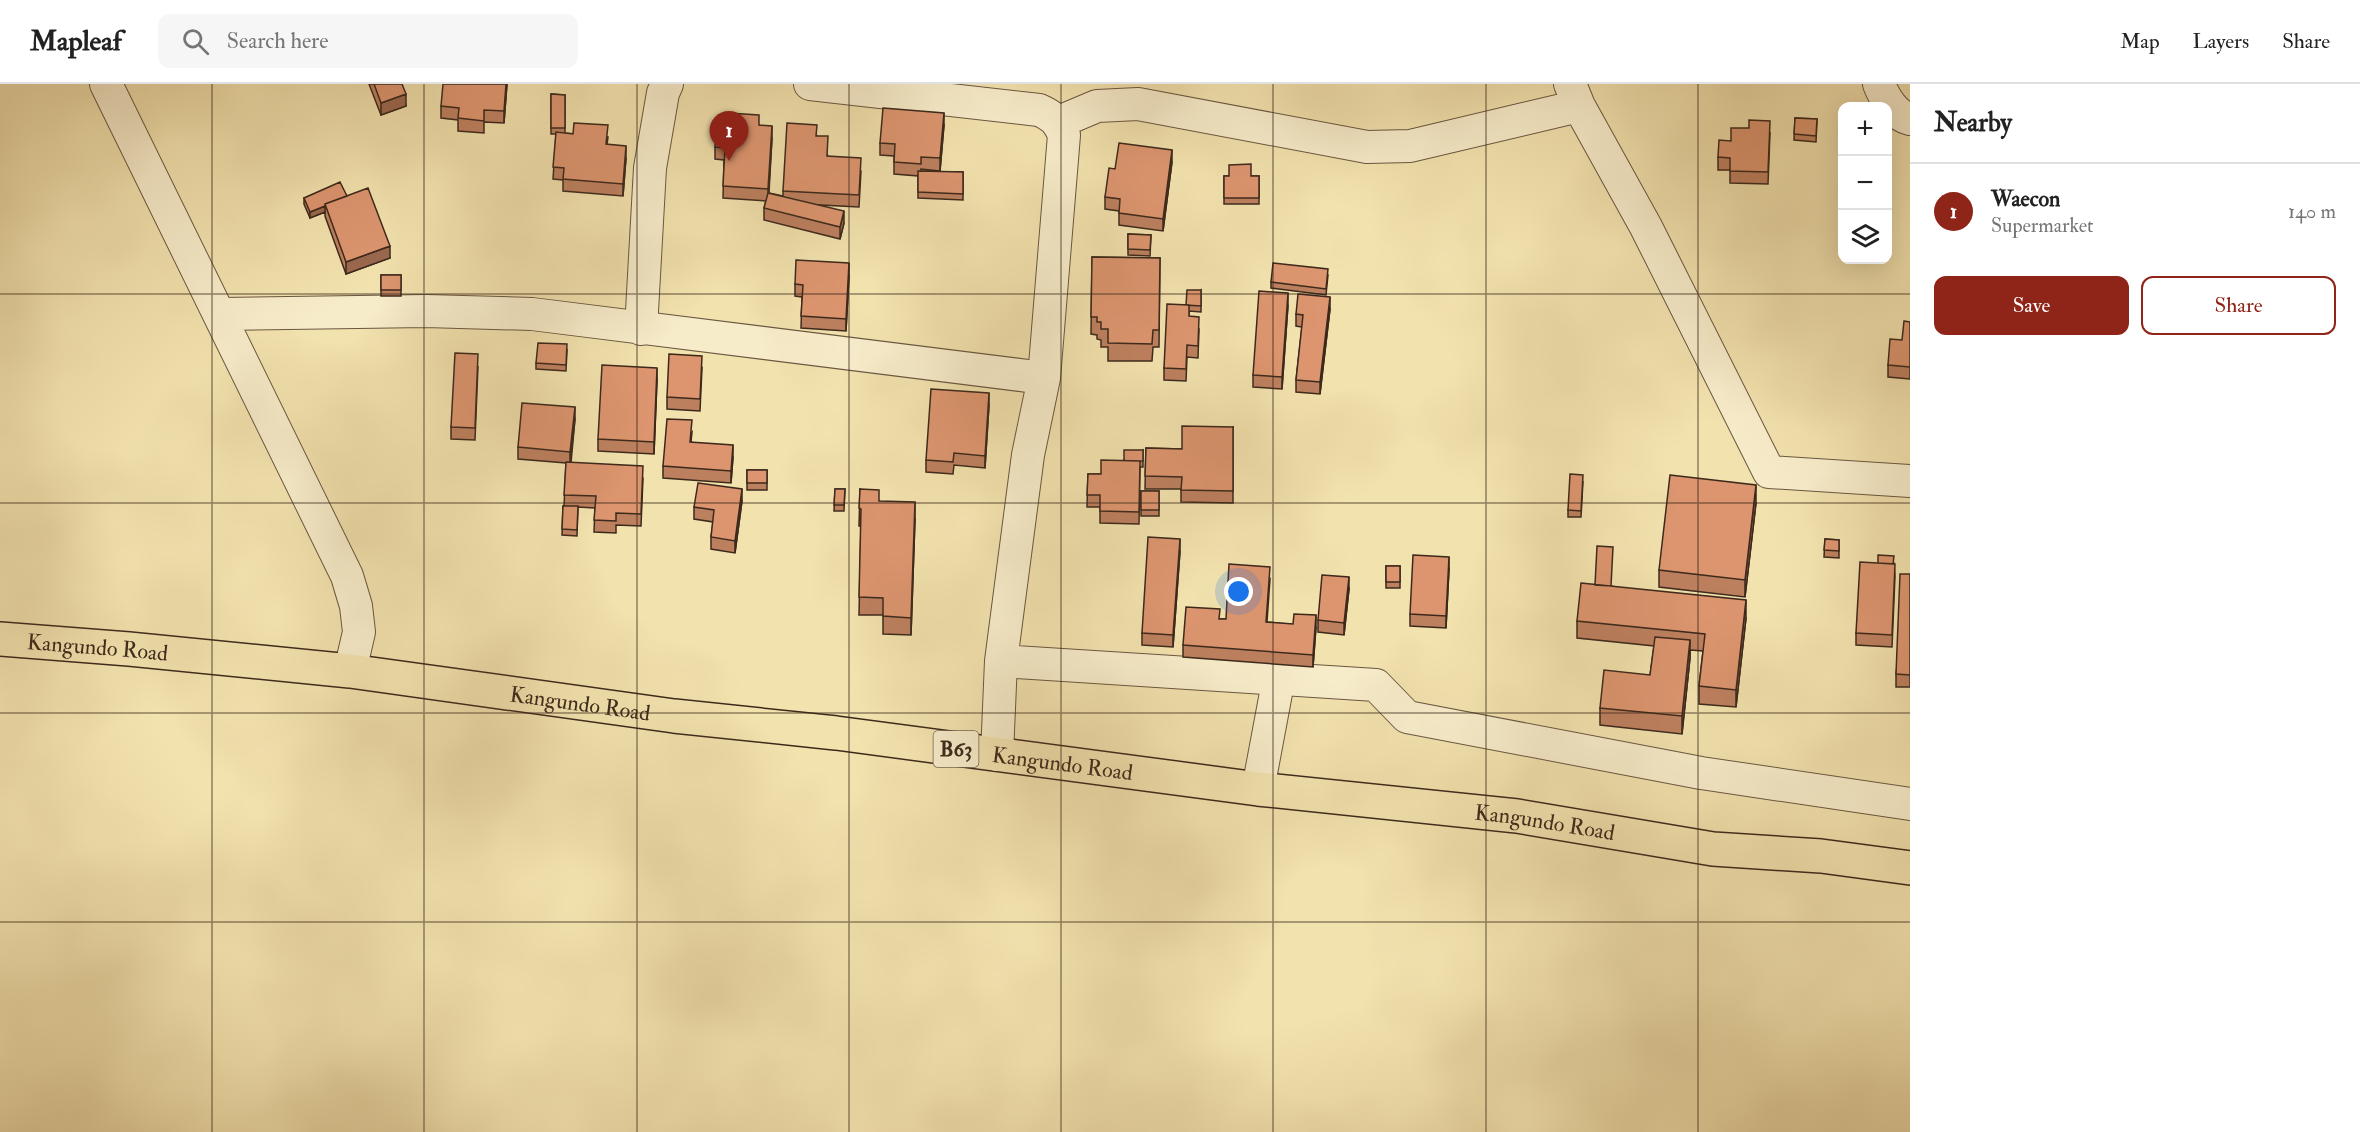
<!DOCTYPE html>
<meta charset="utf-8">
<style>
body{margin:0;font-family:"IM FELL Double Pica",serif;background:#f6f6f6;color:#222}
.controls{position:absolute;right:18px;top:18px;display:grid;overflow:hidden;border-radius:12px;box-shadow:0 6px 24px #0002}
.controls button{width:54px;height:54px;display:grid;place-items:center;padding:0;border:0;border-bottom:2px solid #e0e0e0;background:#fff;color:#222;font:30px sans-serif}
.you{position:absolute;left:1239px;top:508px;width:21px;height:21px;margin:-15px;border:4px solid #fff;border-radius:50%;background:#1a73e8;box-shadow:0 0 0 9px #1a73e833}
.badge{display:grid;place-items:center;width:39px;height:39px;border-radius:50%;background:#8f2418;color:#fff;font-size:20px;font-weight:700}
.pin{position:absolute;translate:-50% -50px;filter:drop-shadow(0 2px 3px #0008)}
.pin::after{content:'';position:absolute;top:32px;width:21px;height:18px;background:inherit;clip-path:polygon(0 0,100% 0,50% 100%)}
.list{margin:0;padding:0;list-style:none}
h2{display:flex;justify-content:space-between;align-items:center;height:78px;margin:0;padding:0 24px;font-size:26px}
h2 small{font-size:20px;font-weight:400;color:#767676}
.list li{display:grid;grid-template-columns:39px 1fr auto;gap:18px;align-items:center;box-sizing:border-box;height:96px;padding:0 24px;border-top:2px solid #e0e0e0}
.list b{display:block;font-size:22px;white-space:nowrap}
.list p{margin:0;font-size:20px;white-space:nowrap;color:#767676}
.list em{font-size:20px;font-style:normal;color:#767676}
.actions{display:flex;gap:12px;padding:18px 24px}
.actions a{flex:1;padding:14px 0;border:2px solid #8f2418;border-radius:12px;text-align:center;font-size:21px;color:#8f2418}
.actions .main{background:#8f2418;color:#fff}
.icon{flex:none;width:33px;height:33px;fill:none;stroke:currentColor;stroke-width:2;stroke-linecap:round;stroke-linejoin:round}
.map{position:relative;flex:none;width:1910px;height:1048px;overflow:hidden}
header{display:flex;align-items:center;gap:36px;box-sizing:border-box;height:84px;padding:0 30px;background:#fff;border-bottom:2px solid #e0e0e0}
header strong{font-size:28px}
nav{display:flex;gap:33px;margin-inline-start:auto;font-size:21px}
.search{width:420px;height:54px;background:#f6f6f6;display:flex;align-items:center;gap:15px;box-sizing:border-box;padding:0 21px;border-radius:12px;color:#767676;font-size:22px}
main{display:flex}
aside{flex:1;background:#fff}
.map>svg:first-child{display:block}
</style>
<header>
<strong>Mapleaf</strong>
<div class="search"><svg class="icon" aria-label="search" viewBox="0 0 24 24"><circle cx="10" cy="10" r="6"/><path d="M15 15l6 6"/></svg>Search here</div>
<nav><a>Map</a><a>Layers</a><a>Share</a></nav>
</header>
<main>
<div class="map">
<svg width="1910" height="1048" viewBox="0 0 1910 1048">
<rect width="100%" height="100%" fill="#f2e2ae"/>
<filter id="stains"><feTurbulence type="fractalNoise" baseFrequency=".00333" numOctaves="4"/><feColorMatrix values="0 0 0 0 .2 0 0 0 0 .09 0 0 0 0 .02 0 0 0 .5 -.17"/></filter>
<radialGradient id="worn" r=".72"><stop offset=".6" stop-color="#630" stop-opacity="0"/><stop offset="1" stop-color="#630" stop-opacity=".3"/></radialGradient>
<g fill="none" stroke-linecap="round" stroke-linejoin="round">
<g stroke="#6a5740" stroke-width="34">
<path id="street" d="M106 0 347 492 356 522 359 548 350 587
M810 0 1039 26C1053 32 1058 37 1064 51L1044 294 1028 371 1001 577 997 671
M1570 0 1579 22 1646 143 1769 388 1910 397
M1879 0C1884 13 1895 32 1910 35
M1059 38 1097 22 1138 20 1367 63 1410 62 1579 22
M220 230 426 227 532 230 1044 294
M641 245 650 84 663 9 667 0
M1001 577 1376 601 1407 633 1701 689 1910 720
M1258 705 1279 593"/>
</g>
<g stroke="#3d291c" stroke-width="36">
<g id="highway">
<path id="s1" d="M0 555 129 565 350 587 674 632 836 649 1258 705 1517 732 1713 765 1821 772 1910 784"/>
</g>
</g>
<use href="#street" stroke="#f7ecca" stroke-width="32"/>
<use href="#highway" stroke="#f2e2ae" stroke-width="33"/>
</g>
<path fill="#bd805f" stroke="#3d291c" stroke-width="1.5" d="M369 0H402L406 22 381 31Z
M507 0 504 39 484 38V49L458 47V36L441 34V22Z
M551 10 565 11V49L608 53 607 61 626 74 623 112 563 107V96L553 95 556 50H551Z
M1795 34 1817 35 1816 58 1794 56Z
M759 41 772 54 769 109 783 112V107L817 52 828 72 861 87 859 123 819 121 844 139 840 155 764 136V124L766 117 723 114 724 76 715 75V63Z
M944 41 940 87 921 85V87L963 88V116L918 114V92L894 90V72L880 71V59Z
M1770 49 1768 100 1730 99V86H1718V73L1731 57Z
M1172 78 1163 147 1119 141V127L1105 125V113L1115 85Z
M1224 92H1259V120H1224Z
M347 112 390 174 346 190 325 132V128L310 134 304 120V114Z
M1128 150 1151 151 1150 172 1128 171Z
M1092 173 1160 174 1159 263H1153L1152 277H1108V263H1101V256L1097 255V251L1091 250Z
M381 191H401V212H381Z
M1328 191 1326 211 1271 204V198Z
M849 192 846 247 801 244 802 213 795 212V200Z
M1201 206V228L1189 227V232L1199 245 1198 274 1187 273 1186 297 1164 296V284L1186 221Z
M1288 221 1282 305 1253 303V291Z
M1330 225 1320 310 1296 308V296L1302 243 1296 242V230Z
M1910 238V295L1888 293V281L1902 256Z
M567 266 566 287 536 285V279Z
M478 282 475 356 451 355V343Z
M702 284 700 327 667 325V313Z
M657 296 654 370 598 367V355Z
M989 321 985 384 954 381 953 390 926 388V376Z
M575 335 571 379 643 394 641 442 616 441V449L594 448 595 424 578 423 577 452 562 451 563 422H564L566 379 518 375V363Z
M1233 343V419L1181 418V405H1145L1146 364 1182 365Z
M692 348 691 358 733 373 731 399 663 394V382Z
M1143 366V383H1140L1139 440 1100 439V423H1087L1088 390H1101Z
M747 386H767V406H747Z
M1583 397 1581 433H1568V426Z
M835 405H845L844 427H834Z
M860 405 879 417 915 435 911 551 883 550V531H859L861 442H859Z
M1141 407H1159V432H1141Z
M742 417 735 469 711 465V453L713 438 694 435V423Z
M1756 419 1745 513 1659 503V486Z
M1825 455 1839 456V474L1824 473Z
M1180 467 1173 563 1142 561V549Z
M1894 480 1895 492 1892 563 1856 561V549Z
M1386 482H1400V504H1386Z
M1449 485 1446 544 1410 542V530Z
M1910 490V603H1896V590Z
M1270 495 1267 538 1316 543 1313 583 1183 573V561L1220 535H1226Z
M1611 502 1746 534 1736 623 1699 620V602L1703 567 1690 566V574L1682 650 1600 641V624L1650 591 1654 562 1577 554V537Z
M1349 505 1344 551 1318 548V536Z"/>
<path fill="#9a684e" stroke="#3d291c" stroke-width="1.5" d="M506 0H507L504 39V27Z
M406 10V22L381 31V19Z
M944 29V41L940 87V74Z
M772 42V54L768 117V105Z
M626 62V74L623 112V100Z
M1172 66V78L1163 147V135Z
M325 122V128L310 134V128Z
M844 127V139L840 155V143Z
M390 162V174L346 190V178Z
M849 179V192L846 247V235Z
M1288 209V221L1282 305V293Z
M1330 213V225L1320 310V298Z
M657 284V296L654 370V358Z
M989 309V321L985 384V372Z
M575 323V335L570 380V368Z
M733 361V373L731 399V387Z
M1756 401V419L1745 513V496Z
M742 405V417L735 469V457Z
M915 418V435L911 551V534Z
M1180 455V467L1173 563V551Z
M1449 473V485L1446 544V532Z
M1349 493V505L1344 551V539Z
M1746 516V534L1736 623V606Z
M1316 531V543L1313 583V571Z
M1690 556V574L1682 650V632Z"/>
<path fill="#dc956f" stroke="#3d291c" stroke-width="1.5" d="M374 0H402L406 10 381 19Z
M443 0H506L504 27 484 26V37L458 34 459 24 441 22Z
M551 10 565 11V44H551Z
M883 24 944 29 940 74 921 73V80L894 78 895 60 880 59Z
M728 29 759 31V41L772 42 768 105 723 102 725 64 715 63 717 39H727Z
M1795 34 1817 35 1816 52 1794 50Z
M1749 36 1770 37 1768 88 1730 87V74L1718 73 1719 56 1731 57V44H1749Z
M574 39 608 41 606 60 626 62 623 100 563 95 564 84 553 83 556 48 573 50Z
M787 39 817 41 816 52H828L827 72 861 74 859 111 783 107Z
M1119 59 1172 66 1163 135 1119 129 1120 115 1105 113 1109 84 1115 85Z
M1251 80V92H1259V114H1224V92H1229V81Z
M918 87 963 88V110L918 108Z
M340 98 347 112 325 120V122L310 128 304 114Z
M368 104 390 162 346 178 325 120Z
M768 109 844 127 840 143 764 124Z
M1128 150 1151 151 1150 166 1128 165Z
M1092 173 1160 174 1159 246H1153L1152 260 1108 259V245H1101V238H1097V233H1091Z
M796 176 849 179 846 235 801 232 803 201 795 200Z
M1273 179 1328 185 1326 205 1271 198Z
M381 191H401V206H381Z
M1187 206H1201V222L1186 221Z
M1259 207 1288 209 1282 293 1253 291Z
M1298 210 1330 213 1320 298 1296 296 1303 231 1296 230Z
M1167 220 1189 221V232L1199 233 1198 262 1187 261 1186 285 1164 284Z
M1904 237 1910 238V283L1888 281 1890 255 1902 256Z
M538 259 567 260 566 281 536 279Z
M455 269 478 270 475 344 451 343Z
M669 270 702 272 700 315 667 313Z
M602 281 657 284 654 358 598 355Z
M931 305 989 309 985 372 954 369 953 378 926 376Z
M522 319 575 323 570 368 518 363Z
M667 335 692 336 690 358 733 361 731 387 663 382Z
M1182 342 1233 343V407L1181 406 1182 393 1145 392 1146 364 1182 365Z
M1124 366H1143V377H1124Z
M1101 376 1140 377 1139 428 1100 427V411H1087L1088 390H1101Z
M566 378 643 382 641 430 616 429V437L594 436 596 412 564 411Z
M747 386H767V399H747Z
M1570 390 1583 391 1581 427 1568 426Z
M1670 391 1756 401 1745 496 1659 486Z
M698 399 742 405 735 457 711 453 714 426 694 423Z
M835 405H845L844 421H834Z
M860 405 879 406V417L915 418 911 534 883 532V514L859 513 861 425 859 424Z
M1141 407H1159V426H1141Z
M563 422H578L577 446 562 445Z
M1148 453 1180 455 1173 551 1142 549Z
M1825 455 1839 456V467L1824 466Z
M1597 462 1613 463 1611 502 1595 501Z
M1413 471 1449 473 1446 532 1410 530Z
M1878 471 1894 472 1893 480 1878 479Z
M1860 478 1895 480 1892 551 1856 549Z
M1229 480 1270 483 1266 538 1293 540 1294 530 1316 531 1313 571 1183 561 1186 523 1220 525 1219 535H1226Z
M1386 482H1400V498H1386Z
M1900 490H1910V591L1896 590Z
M1322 491 1349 493 1344 539 1318 536Z
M1581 499 1746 516 1736 606 1699 602 1705 550 1577 537Z
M1655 553 1690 556 1682 632 1600 624 1604 586 1650 591Z"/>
<path fill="none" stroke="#3d291c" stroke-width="1.5" stroke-opacity="0.55" d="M212 0V1048M424 0V1048M637 0V1048M849 0V1048M1061 0V1048M1273 0V1048M1486 0V1048M1698 0V1048M0 210H1910M0 419H1910M0 629H1910M0 838H1910"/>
<g text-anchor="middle" stroke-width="6" stroke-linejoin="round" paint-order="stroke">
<rect fill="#f7ecca" stroke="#756450" stroke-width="1.5" x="933.5" y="647" width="45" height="36" rx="4.5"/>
<g font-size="21" font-weight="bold" fill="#3d291c">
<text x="956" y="672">B63</text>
</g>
<g font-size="22" fill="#3d291c" stroke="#f7ecca">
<text dy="8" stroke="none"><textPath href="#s1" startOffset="98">Kangundo Road</textPath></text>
<text dy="8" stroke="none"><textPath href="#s1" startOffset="584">Kangundo Road</textPath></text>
<text dy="8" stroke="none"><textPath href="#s1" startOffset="1070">Kangundo Road</textPath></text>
<text dy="8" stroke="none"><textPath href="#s1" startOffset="1556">Kangundo Road</textPath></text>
</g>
</g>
<rect width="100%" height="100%" filter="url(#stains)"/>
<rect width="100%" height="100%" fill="url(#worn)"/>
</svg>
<div class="controls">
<button>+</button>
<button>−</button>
<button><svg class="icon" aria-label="layers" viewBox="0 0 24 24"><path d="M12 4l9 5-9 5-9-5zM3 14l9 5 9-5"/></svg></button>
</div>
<div class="you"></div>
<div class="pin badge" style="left:729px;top:77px">1</div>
</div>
<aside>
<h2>Nearby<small></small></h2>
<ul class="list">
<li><span class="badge">1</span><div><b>Waecon</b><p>Supermarket</p></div><em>140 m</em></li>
</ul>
<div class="actions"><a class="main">Save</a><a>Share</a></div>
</aside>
</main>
